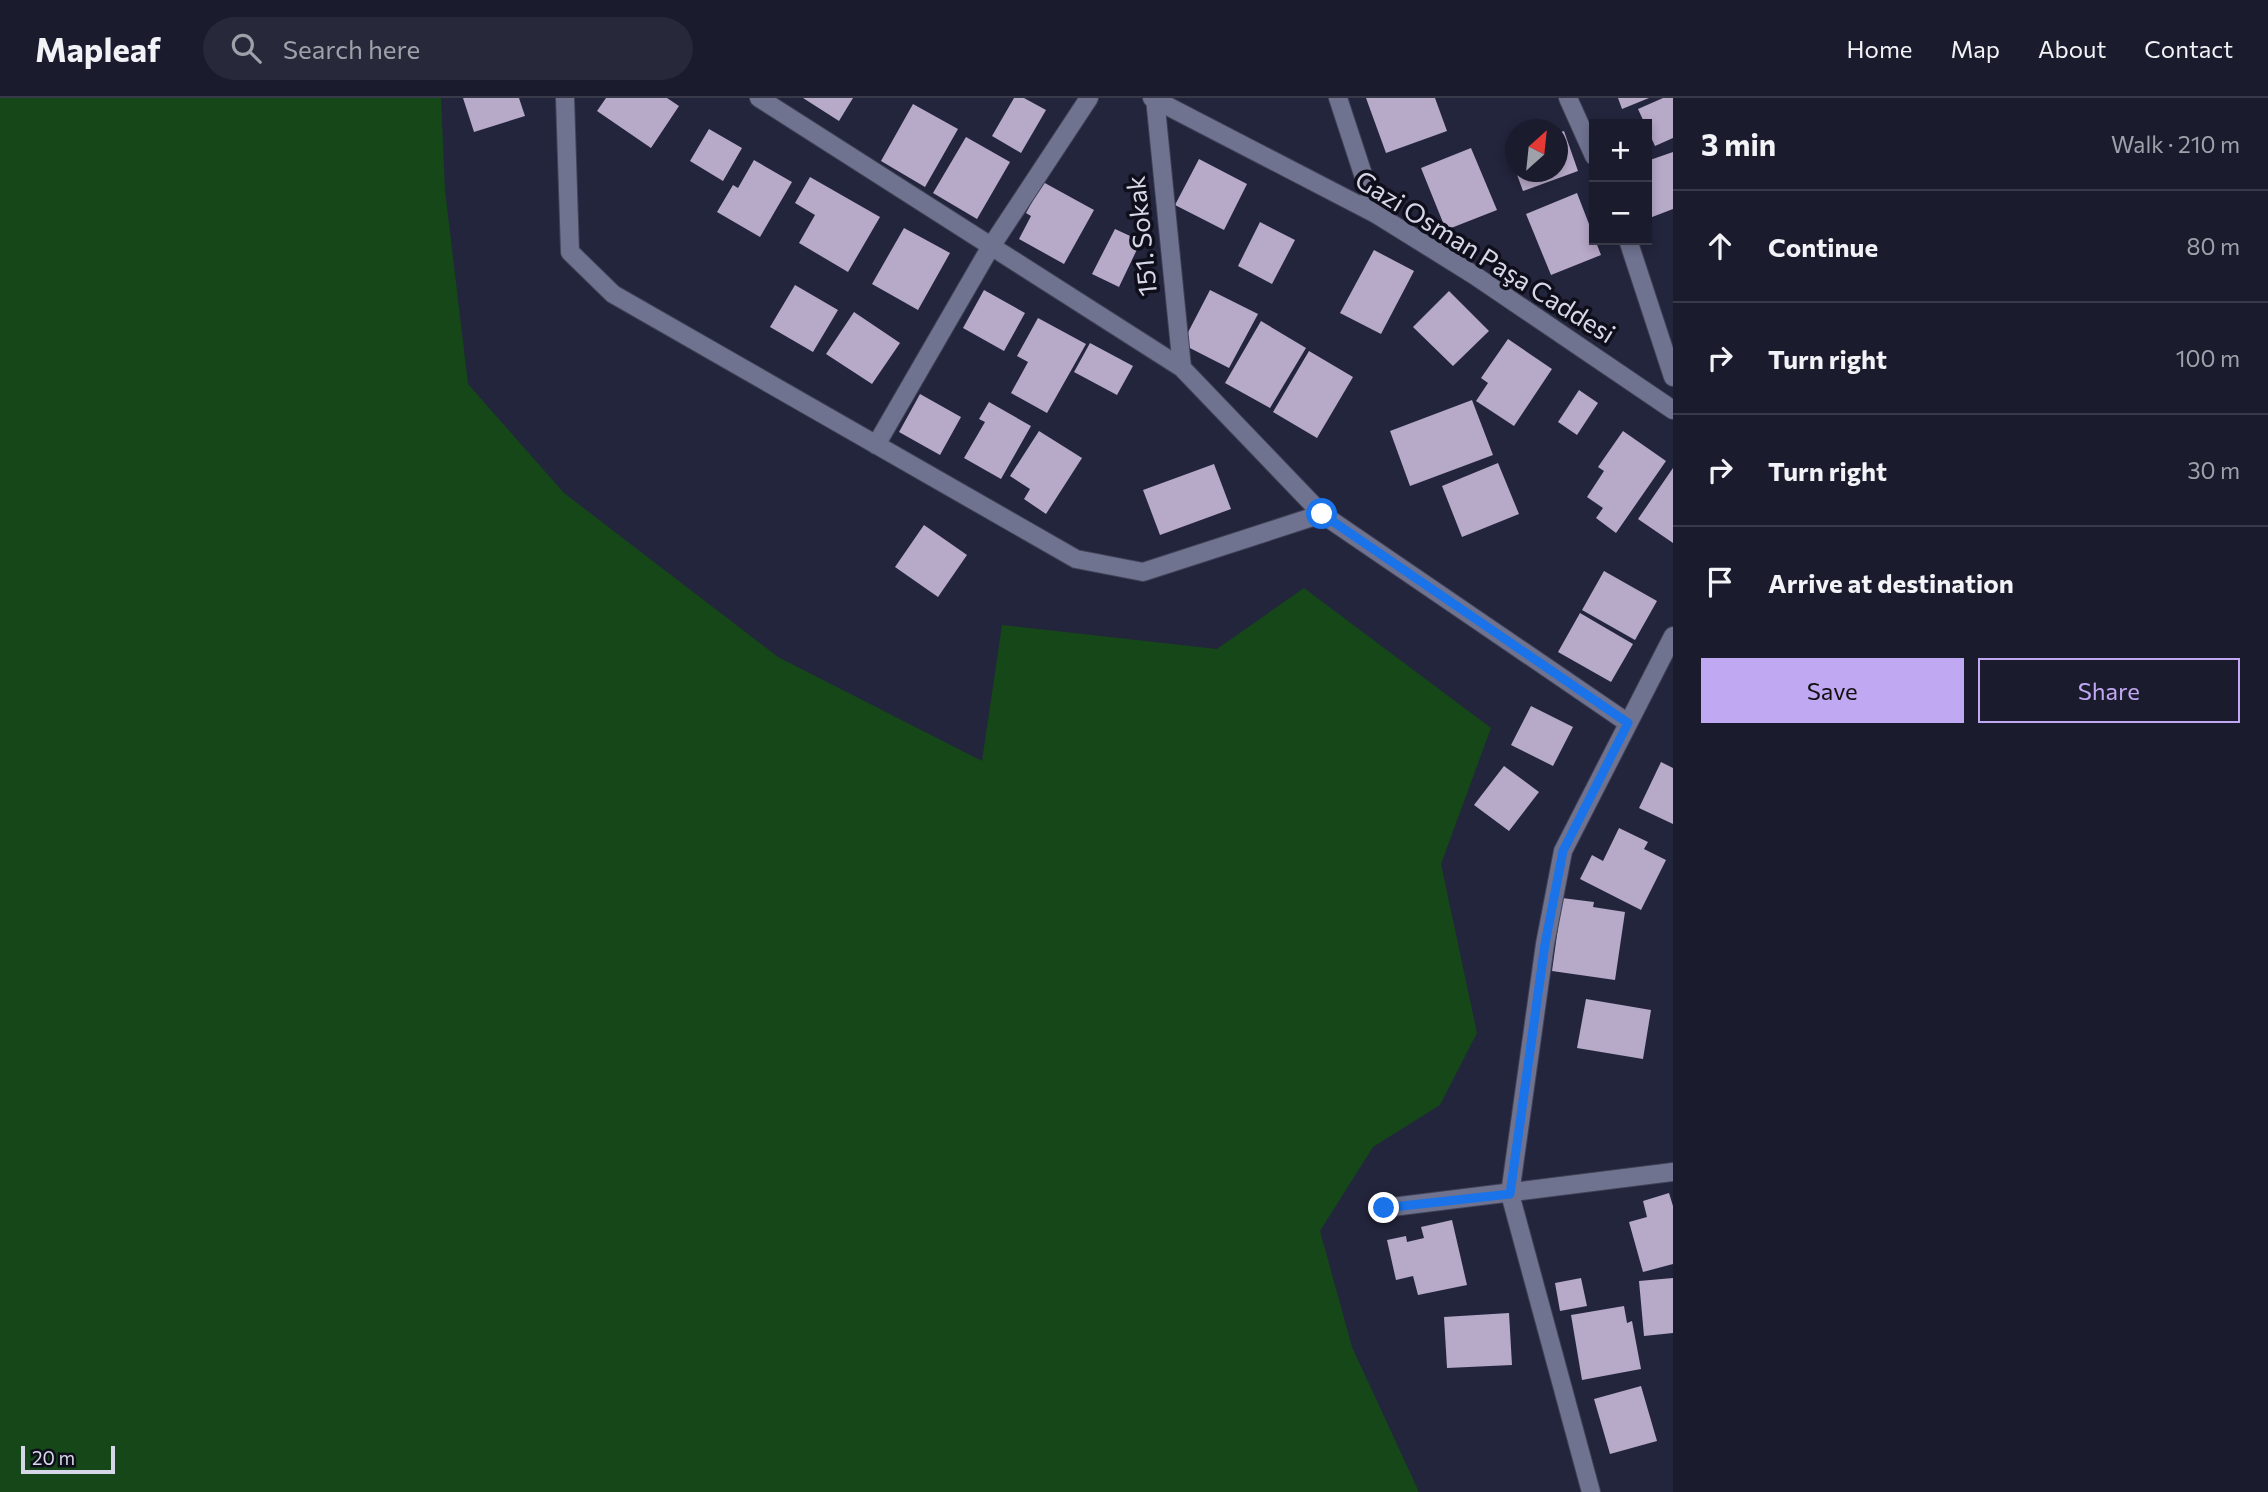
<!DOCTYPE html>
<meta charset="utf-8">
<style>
body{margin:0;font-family:Commissioner,sans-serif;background:#27293a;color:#f1f3f6}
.controls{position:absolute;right:21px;top:21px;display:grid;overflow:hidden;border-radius:0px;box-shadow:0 4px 10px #0003}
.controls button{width:63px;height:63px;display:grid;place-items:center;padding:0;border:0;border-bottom:2px solid #383a4a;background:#1a1c2e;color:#f1f3f6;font:35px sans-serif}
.compass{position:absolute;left:1505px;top:21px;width:63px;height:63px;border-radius:50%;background:#1a1c2e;box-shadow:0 4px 10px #0003;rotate:27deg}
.scale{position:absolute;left:21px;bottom:18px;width:94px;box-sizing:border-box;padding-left:7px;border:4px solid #d6d8e9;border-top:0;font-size:19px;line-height:24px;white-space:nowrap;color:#d6d8e9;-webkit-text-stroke:5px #0e0f1a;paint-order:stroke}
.stop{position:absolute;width:21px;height:21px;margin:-16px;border:5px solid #1a73e8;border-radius:50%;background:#fff}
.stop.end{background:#1a73e8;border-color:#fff;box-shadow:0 2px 7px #0008}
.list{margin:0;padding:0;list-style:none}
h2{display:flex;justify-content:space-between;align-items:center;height:91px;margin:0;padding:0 28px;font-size:30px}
h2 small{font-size:23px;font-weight:400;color:#9fa1aa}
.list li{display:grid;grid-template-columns:46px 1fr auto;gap:21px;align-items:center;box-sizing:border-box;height:112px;padding:0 28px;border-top:2px solid #383a4a}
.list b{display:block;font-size:26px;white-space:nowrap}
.list em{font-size:23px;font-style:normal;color:#9fa1aa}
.actions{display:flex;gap:14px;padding:21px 28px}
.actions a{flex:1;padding:16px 0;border:2px solid #c1a8f3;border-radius:0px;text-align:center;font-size:24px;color:#c1a8f3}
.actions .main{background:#c1a8f3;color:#111}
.icon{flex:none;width:38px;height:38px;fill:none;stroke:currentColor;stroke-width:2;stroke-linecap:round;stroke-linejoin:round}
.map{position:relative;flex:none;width:1673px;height:1394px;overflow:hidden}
header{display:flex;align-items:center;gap:42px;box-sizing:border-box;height:98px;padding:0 35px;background:#1a1c2e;border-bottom:2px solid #383a4a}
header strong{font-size:33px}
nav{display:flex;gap:38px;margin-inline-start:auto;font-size:24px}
.search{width:490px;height:63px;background:#27293a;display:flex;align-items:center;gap:18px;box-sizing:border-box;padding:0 24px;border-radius:38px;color:#9fa1aa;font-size:26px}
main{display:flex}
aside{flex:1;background:#1a1c2e}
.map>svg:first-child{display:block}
</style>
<header>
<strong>Mapleaf</strong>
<div class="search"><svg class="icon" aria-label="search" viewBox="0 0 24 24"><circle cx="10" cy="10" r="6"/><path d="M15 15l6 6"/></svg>Search here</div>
<nav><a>Home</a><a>Map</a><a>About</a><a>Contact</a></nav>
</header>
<main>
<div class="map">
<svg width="1673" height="1394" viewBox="0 0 1673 1394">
<rect width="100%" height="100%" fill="#23253d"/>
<path fill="#154718" d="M0 0H441L445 92 468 286 564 395 778 559 982 663 1002 527 1217 551 1304 490 1491 630 1441 766 1477 935 1440 1007 1373 1049 1320 1133 1352 1249 1419 1394H0Z"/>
<path fill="#b7a9c8" d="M463 0H519L525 18 474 34Z
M606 0H667L679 8 651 50 597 13Z
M803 0H853L839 23Z
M1014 0H1024L1046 12 1021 55 992 38Z
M1366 0H1435L1447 33 1386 55Z
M1618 0H1649L1622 11Z
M1663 0H1673V40L1655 48 1638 11Z
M913 6 958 31 925 89 881 63Z
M709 31 742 50 723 83 690 63Z
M1564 33 1578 73 1523 93 1516 74H1558V35Z
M966 39 1010 64 977 121 933 95Z
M1471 50 1497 112 1446 132 1421 70Z
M1516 51V71H1515L1509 53Z
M1673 54V111L1647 121V63Z
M1199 61 1247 86 1224 132 1175 107Z
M754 62 792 84 760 139 717 114 733 87 738 90Z
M810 79 880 119 848 174 799 145 815 117 795 105Z
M1043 84 1094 112 1064 166 1019 141 1031 118 1026 115Z
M1577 95 1601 157 1551 177 1526 116Z
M1260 124 1295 142 1272 186 1238 168Z
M904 130 950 155 918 212 872 186Z
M1115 131 1141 143 1119 189 1092 176Z
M1374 152 1414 173 1381 236 1340 215Z
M795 187 838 212 813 254 770 229Z
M984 192 1025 215 1004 253 963 230Z
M1210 192 1258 216 1229 270 1182 246Z
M1449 193 1489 233 1453 268 1413 229Z
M854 214 900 245 872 286 826 256Z
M1038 220 1086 246 1047 315 1011 295 1028 264 1017 258Z
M1261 223 1306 250 1270 310 1225 285Z
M1508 241 1552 271 1514 328 1476 303 1488 285 1481 280Z
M1090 245 1133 268 1117 297 1074 274Z
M1309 253 1353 279 1317 340 1273 314Z
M1579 292 1598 305 1577 337 1558 324Z
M920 296 961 319 940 357 899 334Z
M1472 302 1493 357 1410 388 1390 333Z
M989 304 1031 328 1001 381 964 360 985 324 979 321Z
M1039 333 1082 360 1046 416 1024 401 1030 391 1010 378Z
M1623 333 1666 363 1616 435 1596 420 1603 410 1587 399 1604 373 1598 369Z
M1498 365 1519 416 1462 439 1442 388Z
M1214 366 1231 411 1160 437 1143 392Z
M1673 370V445L1638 421Z
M924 427 967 457 938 499 895 469Z
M1604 473 1657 503 1635 542 1582 512Z
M1580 515 1633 546 1611 584 1558 554Z
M1531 608 1573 629 1553 668 1511 647Z
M1661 664 1673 670V726L1639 710Z
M1504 668 1539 694 1509 733 1474 707Z
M1619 730 1648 744 1644 751 1666 762 1641 812 1580 781 1592 757 1603 763Z
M1562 800 1594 804 1593 809 1625 814 1615 882 1552 873Z
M1586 901 1651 912 1643 961 1577 950Z
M1669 1095 1673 1108V1166L1643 1174 1629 1124 1647 1119 1643 1103Z
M1452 1122 1467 1187 1418 1197 1413 1178 1396 1182 1387 1142 1406 1138 1407 1144 1424 1140 1421 1129Z
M1581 1180 1587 1208 1560 1213 1555 1185Z
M1673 1180V1235L1644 1238 1639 1183Z
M1624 1208 1627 1225 1632 1223 1641 1271 1582 1282 1571 1217Z
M1509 1215 1512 1267 1447 1270 1444 1219Z
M1641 1288 1657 1343 1610 1356 1594 1301Z"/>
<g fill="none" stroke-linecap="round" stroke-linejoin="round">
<g stroke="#414257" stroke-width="20">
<path id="street" d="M565 0 570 154 613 196 1076 461 1143 474 1322 416
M759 0 1182 270 1322 416 1628 625
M1155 0 1182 270
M1338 0 1376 116
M1568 0 1594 58
M1628 142 1673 279
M876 347 990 150 1089 0
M1384 1110 1673 1074
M1591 1394 1510 1096 1545 846 1563 753 1673 538"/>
</g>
<g stroke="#414257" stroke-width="20">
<path id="secondary" d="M1152 0 1376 116 1474 177 1673 312"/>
</g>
<use href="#street" stroke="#707390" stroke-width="18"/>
<use href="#secondary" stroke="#707390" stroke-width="18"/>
</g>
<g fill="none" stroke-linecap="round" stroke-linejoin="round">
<path stroke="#1a73e8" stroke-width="9" d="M1322 416 1628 625 1563 753 1545 846 1510 1096 1384 1110"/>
</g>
<g text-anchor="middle" stroke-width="7" stroke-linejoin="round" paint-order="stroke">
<g font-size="26" fill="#d6d8e9" stroke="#0e0f1a">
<text transform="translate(1142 138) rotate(-96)" y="9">151. Sokak</text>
<text transform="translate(1485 159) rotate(32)" y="9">Gazi Osman Paşa Caddesi</text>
</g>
</g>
</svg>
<div class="controls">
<button>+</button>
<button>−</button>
</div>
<svg class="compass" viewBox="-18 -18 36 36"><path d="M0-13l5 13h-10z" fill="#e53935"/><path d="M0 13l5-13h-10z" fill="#9fa1aa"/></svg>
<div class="scale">20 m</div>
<div class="stop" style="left:1322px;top:416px"></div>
<div class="stop end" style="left:1384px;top:1110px"></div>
</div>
<aside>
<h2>3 min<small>Walk · 210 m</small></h2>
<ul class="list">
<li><svg class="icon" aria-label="ahead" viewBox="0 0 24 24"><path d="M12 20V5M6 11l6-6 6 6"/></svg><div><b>Continue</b></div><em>80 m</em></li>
<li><svg class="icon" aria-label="right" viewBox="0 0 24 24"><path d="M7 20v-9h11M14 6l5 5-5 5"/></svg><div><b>Turn right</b></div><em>100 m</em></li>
<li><svg class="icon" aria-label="right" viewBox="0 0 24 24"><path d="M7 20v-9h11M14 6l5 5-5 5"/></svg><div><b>Turn right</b></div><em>30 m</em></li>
<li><svg class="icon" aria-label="arrive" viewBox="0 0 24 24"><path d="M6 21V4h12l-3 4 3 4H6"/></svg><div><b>Arrive at destination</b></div></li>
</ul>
<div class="actions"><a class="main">Save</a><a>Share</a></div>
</aside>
</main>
